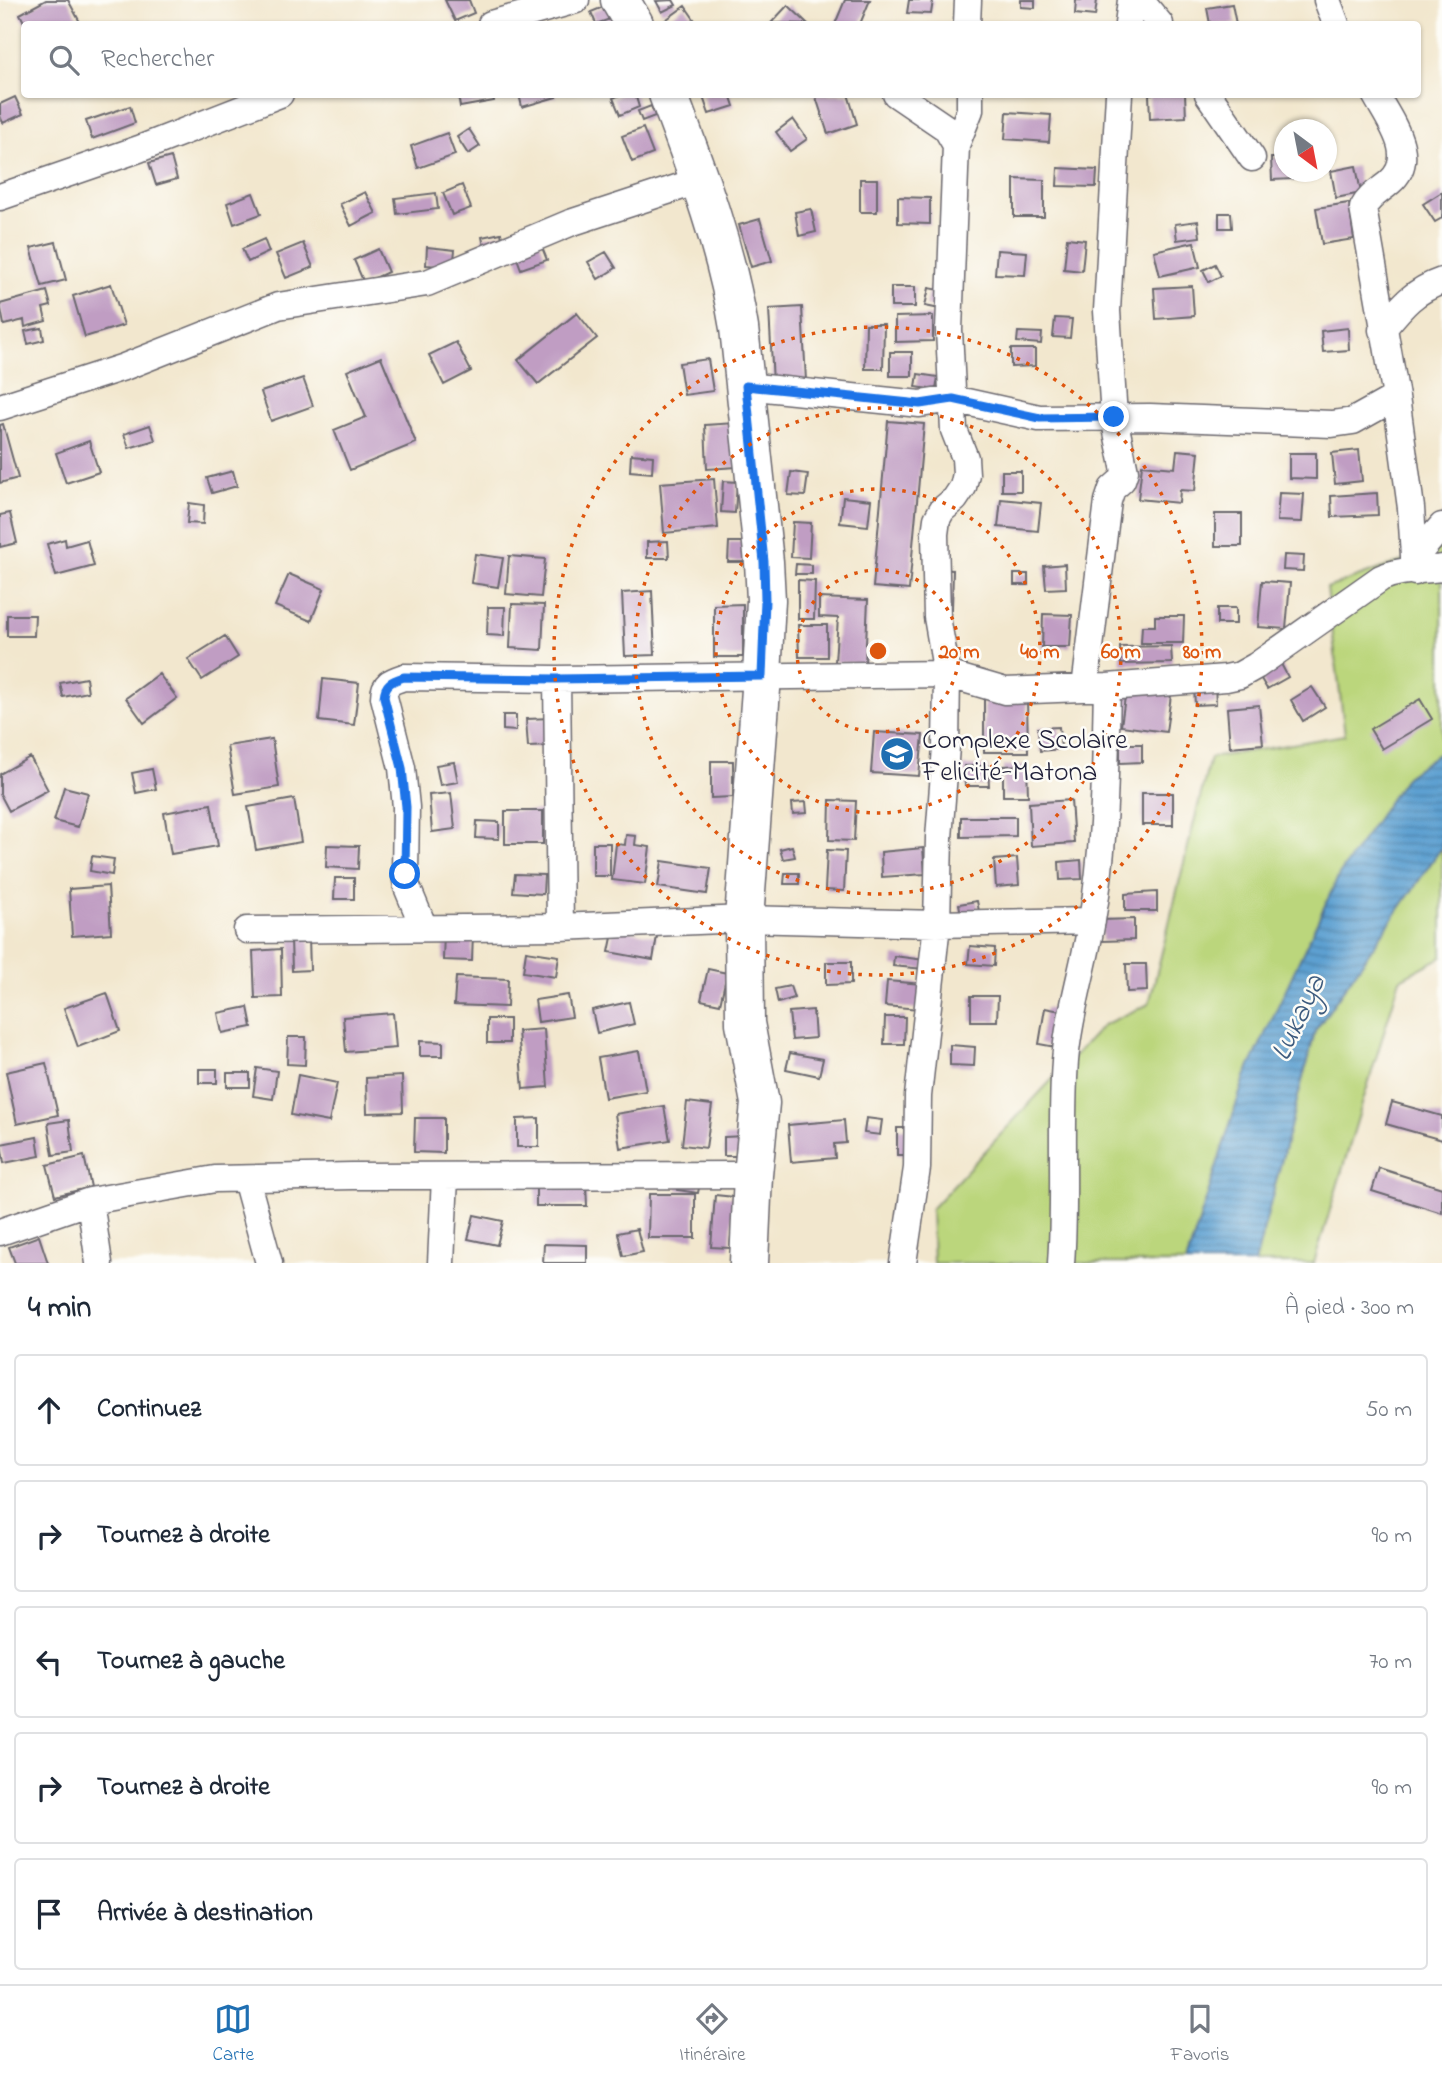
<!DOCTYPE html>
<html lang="fr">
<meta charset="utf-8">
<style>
body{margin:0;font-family:"Indie Flower",sans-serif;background:#f6f6f7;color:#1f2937}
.compass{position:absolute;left:1274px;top:119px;width:63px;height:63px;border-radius:50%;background:#fff;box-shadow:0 2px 5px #0004;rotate:148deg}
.stop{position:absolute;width:21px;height:21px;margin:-16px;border:5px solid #1a73e8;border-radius:50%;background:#fff}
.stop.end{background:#1a73e8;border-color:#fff;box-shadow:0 2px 7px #0008}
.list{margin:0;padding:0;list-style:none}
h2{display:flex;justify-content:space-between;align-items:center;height:91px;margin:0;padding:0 28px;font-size:30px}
h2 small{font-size:23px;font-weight:400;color:#747a83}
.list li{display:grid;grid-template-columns:46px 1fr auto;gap:21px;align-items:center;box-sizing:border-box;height:112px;margin:0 14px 14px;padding:0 14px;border:2px solid #e0e1e3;border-radius:7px}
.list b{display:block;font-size:26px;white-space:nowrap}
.list em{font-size:23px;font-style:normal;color:#747a83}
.icon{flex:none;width:38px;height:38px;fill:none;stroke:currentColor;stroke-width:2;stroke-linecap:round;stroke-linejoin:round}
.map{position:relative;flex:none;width:1442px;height:1263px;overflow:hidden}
.search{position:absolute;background:#fff;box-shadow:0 2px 5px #0004;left:21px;right:21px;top:21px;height:77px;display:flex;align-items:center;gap:18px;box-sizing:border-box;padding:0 24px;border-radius:7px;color:#747a83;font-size:26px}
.sheet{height:721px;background:#fff}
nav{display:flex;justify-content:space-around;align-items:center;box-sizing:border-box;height:98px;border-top:2px solid #e0e1e3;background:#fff;font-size:19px;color:#747a83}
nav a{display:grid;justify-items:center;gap:4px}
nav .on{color:#1f6fb2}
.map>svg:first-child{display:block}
</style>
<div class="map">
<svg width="1442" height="1263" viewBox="0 0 1442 1263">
<defs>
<pattern id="water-rules" width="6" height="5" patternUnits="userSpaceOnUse" patternTransform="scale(1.75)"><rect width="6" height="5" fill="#5da0d1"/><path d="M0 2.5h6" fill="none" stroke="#4c82ab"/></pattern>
</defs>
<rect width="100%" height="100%" fill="#fdfcf7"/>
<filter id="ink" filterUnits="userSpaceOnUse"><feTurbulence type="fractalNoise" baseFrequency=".0143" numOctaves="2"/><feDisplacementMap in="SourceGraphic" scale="14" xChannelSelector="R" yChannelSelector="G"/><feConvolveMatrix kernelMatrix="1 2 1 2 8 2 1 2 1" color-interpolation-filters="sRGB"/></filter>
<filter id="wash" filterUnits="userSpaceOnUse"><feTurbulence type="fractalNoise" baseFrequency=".00686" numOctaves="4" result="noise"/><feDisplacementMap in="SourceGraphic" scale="28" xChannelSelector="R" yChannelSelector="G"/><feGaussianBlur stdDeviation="1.57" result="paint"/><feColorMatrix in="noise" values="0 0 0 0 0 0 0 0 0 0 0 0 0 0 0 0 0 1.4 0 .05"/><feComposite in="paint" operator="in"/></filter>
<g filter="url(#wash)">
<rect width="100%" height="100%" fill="#f2e7ce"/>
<path fill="#bbd67b" stroke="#6e7c5b" stroke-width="2" d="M1442 547V751L1406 776 1245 1077 1186 1263H933L931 1209 1103 1025 1149 1004 1210 758 1345 735 1327 588Z
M1442 847V957L1400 979 1314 1263H1255L1315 1031Z"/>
<path fill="url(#water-rules)" stroke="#406186" stroke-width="2" d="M1442 751V847L1315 1031 1255 1263H1186L1245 1077 1339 875 1406 776Z"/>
<g id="blocks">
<path fill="#c09dc3" d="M46 0H68L81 24H25L20 14Z
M445 0H469L474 13 455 21Z
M673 0 676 5 662 12 656 1Z
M845 0H870L860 24H835Z
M909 0H933L931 14 907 13Z
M1021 0H1035V8L1021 7Z
M1076 0H1097L1095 16 1075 14Z
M1232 4 1236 24H1210L1207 8Z
M608 5 613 18 596 24 591 12Z
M788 5 808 24 771 23Z
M685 6 696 22 693 24H660Z
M458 94H493L494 101 460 107Z
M519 94H555L556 97 522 107Z
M622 94H635L639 107 620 115 613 98Z
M702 94H730L734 106 709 114Z
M815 94H848L857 124 828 134Z
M1149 94H1185L1186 117 1150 119Z
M15 97 23 114 3 123 0 116V104Z
M130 106 135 123 92 139 86 121Z
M651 106 655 116 642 121 638 111Z
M1007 112 1051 115 1049 142 1005 139Z
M793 119 807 139 790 151 776 132Z
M643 128 653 154 632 162 622 136Z
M469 129 480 146 468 154 457 137Z
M447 133 455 155 418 168 411 146Z
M171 157 177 179 156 185 149 163Z
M1271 158H1284V172H1293V179L1272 180Z
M1356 166 1361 193 1336 198 1331 171Z
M1058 168 1097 170 1096 187 1057 186Z
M860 179H877V212H860Z
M1014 179 1044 180V217H1014Z
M462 185 471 208 452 215 443 193Z
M365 192 376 213 351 226 340 204Z
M1442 192V218L1435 222 1423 204Z
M253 193 261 214 234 224 227 203Z
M436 193 438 209 397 214 395 198Z
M898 197 930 198V224L898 223Z
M1349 203 1354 239 1322 244 1316 208Z
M811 209 816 232 799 236 795 212Z
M1219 213H1231L1232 228H1219Z
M760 219 772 261 751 267 739 225Z
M1198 221 1200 237 1177 240 1175 224Z
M501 233 503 242 484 246 482 237Z
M1067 238 1085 240 1082 271 1064 269Z
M264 239 269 252 248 262 242 249Z
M539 240 547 260 521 269 514 250Z
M56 242 66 280 42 286 31 248Z
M1194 242 1200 267 1160 276 1154 251Z
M303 243 313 267 286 278 276 254Z
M427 247 455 250 453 267 426 265Z
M378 249 388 272 364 283 354 260Z
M997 250 1027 252 1025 275 995 274Z
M606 252 616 268 598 279 588 262Z
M1215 264 1221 276 1209 282 1203 270Z
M111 284 124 325 85 337 73 296Z
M1192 286 1194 316 1156 319 1154 288Z
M891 287H915V307H891Z
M929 288 944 291 940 309 925 306Z
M47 291 51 306 43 308 46 321 25 327 24 320 4 325 0 304Z
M802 307 806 381 773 383 769 309Z
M577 313 597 338 538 384 518 360Z
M933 316V341L895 342V317Z
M1055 318 1072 319 1070 338 1053 337Z
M866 324H884L883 369H865Z
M42 328 44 340 28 344 25 331Z
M1348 328 1349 350 1323 352 1321 331Z
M1018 332 1042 333 1041 344 1017 342Z
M456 342 471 371 444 385 429 355Z
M1011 349H1035V366L1011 367Z
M890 352H912V376H890Z
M381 357 416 443 350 470 334 430 366 417 347 371Z
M708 359 713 391 684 395 679 363Z
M918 374 938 377 936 390 916 387Z
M303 378 313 406 271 421 261 392Z
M888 421 924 424 909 590 873 587Z
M735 423 737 467 707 469 705 425Z
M3 424 18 478 0 483V425Z
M150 425 155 440 129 448 124 434Z
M89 441 99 472 66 483 56 453Z
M1177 450 1199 452 1195 491 1180 490 1179 503 1138 499 1142 465 1175 468Z
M1359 450 1362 481 1335 484 1332 453Z
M1289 453H1316V479L1289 478Z
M631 454 653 456 652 473 630 471Z
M233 471 237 486 212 493 207 478Z
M1002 471H1021V491H1002Z
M791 472 808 474 805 496 788 495Z
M714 479 718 528 664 533 660 483Z
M723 481 737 482 735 513 721 512Z
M1279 493 1304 494 1302 522 1277 521Z
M1377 493 1378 515 1332 517 1331 496Z
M843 497 871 500 868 526 840 523Z
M1001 499 1041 503 1038 531 998 527Z
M189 503 204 505 203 524 187 523Z
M10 513 17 543 0 547V515Z
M1215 514H1242V546H1215Z
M793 522 811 523 809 558 791 557Z
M65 539 66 546 87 540 94 566 56 576 47 544Z
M668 541 669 558H647V542Z
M729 542H745L744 562H728Z
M475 554 503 558 498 587 471 583Z
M1284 555 1304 556 1303 571 1283 570Z
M509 556 545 559 541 597 506 594Z
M796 564 812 565V574H795Z
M1065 564 1066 588 1046 589 1044 566Z
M940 569 953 570 952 609H939Z
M289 574 324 589 311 621 275 606Z
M1014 574H1028V585H1014Z
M798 580 815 581 814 619H798Z
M1262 581 1290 583 1286 629 1258 627Z
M652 591 655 655 625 656 622 593Z
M819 598 868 600 865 664 835 662 838 618 819 617Z
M512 604 544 605 542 650 510 648Z
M743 604V657H714V605Z
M488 607H505L504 636 487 635Z
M1217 608H1236V624H1217Z
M1043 614 1072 615 1070 647H1042Z
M7 615H35L34 636H7Z
M1155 616H1184L1183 643H1141L1142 626H1155Z
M798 625H827V657H799Z
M225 636 238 657 202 680 188 659Z
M1171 646 1172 663 1121 664 1120 647Z
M1280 662 1288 677 1267 689 1258 674Z
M159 674 177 698 144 723 126 698Z
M86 678 88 692 63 697 60 683Z
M323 679 359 683 354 725 319 721Z
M1215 686 1216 704 1195 705 1194 687Z
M1312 687 1325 707 1303 721 1291 700Z
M1126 689 1171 695 1166 732 1121 726Z
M1027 697 1028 752H984V698Z
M1420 699 1432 719 1382 749 1370 729Z
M1259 705 1263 744 1230 747 1227 708Z
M503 715H516V731L503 730Z
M552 718 553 746 528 747 526 719Z
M1059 727 1061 749 1040 751 1038 728Z
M874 732 923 735 919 776 871 773Z
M272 739 279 787 235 794 227 746Z
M1120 744H1142V762L1120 763Z
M30 757 48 790 9 811 0 794V774Z
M711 761H733V797L711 798Z
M454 762 458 782 440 785 436 765Z
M1027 765 1028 796H1003V766Z
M964 766H988L989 786H965Z
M152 769 156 789 136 793 132 773Z
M64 787 88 793 78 827 54 821Z
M451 793 455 829 432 832 429 795Z
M1142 793H1173V825H1142Z
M294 799 301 842 256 850 248 807Z
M830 800 856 801 854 841 829 840Z
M1071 800 1074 843 1031 846 1029 803Z
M806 802 807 813 793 814 792 803Z
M211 804 218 846 171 854 164 813Z
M505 811H543V844H505Z
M961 817H1016V836L961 837Z
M477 821 499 822V839L476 838Z
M626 835 636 836 635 845 650 847 645 884 612 880 616 844 625 845Z
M593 843H610V876H593Z
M327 845 359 846 358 869 326 867Z
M792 846 795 857 783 859 780 849Z
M923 848 925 874 882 877 881 852Z
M827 850 846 851 844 891 825 890Z
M92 856 114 859 112 875 90 871Z
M1017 858 1019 885 996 887 994 860Z
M1081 860 1082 879 1060 880 1059 862Z
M662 861 711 868 707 894 658 887Z
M785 873H799V884H784Z
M515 874 544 875 543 894 513 892Z
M335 878H354V899H334Z
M108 886 111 933 72 936 69 889Z
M1157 892V911H1125V894Z
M977 901 980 916 962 919 959 904Z
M1134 919V940L1102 941 1101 920Z
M614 928 657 936 653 960 609 952Z
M444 932 473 933 472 961 443 960Z
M309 937 310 970 292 971 291 938Z
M970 946 995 948 994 966 968 964Z
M281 949 282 997 255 998 253 951Z
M526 951 559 956 556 977 523 972Z
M894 956 925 960 924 969 893 966Z
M826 962H851V984L826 985Z
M1126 964H1146L1147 991 1127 992Z
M708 969 727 973 720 1004 701 1000Z
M456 977 508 979 507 1007 454 1005Z
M887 981 922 984 919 1009 885 1006Z
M790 986 794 998 778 1003 775 989Z
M107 993 120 1031 78 1047 64 1008Z
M568 995 572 1017 538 1022 535 1000Z
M971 996H998L997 1021H971Z
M629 1002 634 1024 597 1033 592 1010Z
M248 1007 252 1027 222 1033 218 1013Z
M1045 1008 1066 1012 1061 1048 1039 1044Z
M813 1010 815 1038 792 1040 789 1012Z
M393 1013 396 1048 346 1052 343 1017Z
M885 1017H905L904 1044H884Z
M487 1019H509V1043H487Z
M544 1029 548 1087 523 1089 518 1031Z
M288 1037H306L305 1065 287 1064Z
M420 1041 443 1042V1056H420Z
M950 1045 975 1047 974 1066 950 1065Z
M639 1051 646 1091 605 1098 598 1058Z
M790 1053 823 1059 819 1076 786 1069Z
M46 1063 58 1115 17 1124 6 1072Z
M257 1068 277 1071 273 1099 253 1096Z
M199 1069H217V1083H199Z
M227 1073H250V1087H227Z
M298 1075 337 1083 329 1122 291 1115Z
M402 1076 403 1112 367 1113 366 1078Z
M687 1102 712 1105 706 1148 682 1145Z
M1392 1102 1442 1116V1140L1386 1124Z
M664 1106 670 1140 620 1148 615 1114Z
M415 1118H444V1153L414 1152Z
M539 1118V1147H517V1119Z
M866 1118 882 1120 880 1135 864 1133Z
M69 1120 73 1152 53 1155 48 1123Z
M844 1120 846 1143 834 1144 835 1158 791 1162 788 1125Z
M897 1128H915V1155H897Z
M745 1136V1156H724V1137Z
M37 1137 40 1156 4 1163 1 1144Z
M84 1156 91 1187 55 1196 47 1165Z
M1379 1168 1442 1188V1213L1372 1191Z
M678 1180 700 1183 698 1193 677 1190Z
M536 1183H586L587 1206H536Z
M649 1194H695V1238H648Z
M715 1195 734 1197 730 1248 711 1247Z
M474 1215 503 1221 497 1245 468 1239Z
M637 1229 643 1252 623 1256 618 1233Z
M39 1236 48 1263H15L9 1247Z
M544 1244 587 1245V1263H543Z"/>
</g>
</g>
<g filter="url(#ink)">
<use href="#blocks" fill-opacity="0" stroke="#6b676e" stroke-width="2"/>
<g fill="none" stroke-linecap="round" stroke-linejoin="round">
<g stroke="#6b676e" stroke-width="29">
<path id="street" d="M1140 0 1160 24
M1327 0 1336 24
M491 24 576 0
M967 24 968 0
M1128 24 1131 0
M896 94 946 128 956 145 949 330 954 430 965 458 966 474 963 487 955 499 942 510 937 519 935 534 937 617 947 674 946 747 939 838 937 924 918 1096 917 1168 903 1263
M1208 94 1252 158
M1375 94C1389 120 1419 157 1390 182 1380 191 1369 196 1363 208L1396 397 1411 508 1415 572
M956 145 970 110V94
M0 197 139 149 280 94
M1382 330C1401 307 1413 291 1442 281
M746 386 920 404 953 399 1039 418 1150 417 1332 424 1353 421 1396 397
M0 407 124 367 278 306 427 283 570 223 701 180
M1414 558 1442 526
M557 679 560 927
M1085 688 1108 501 1112 489 1122 480 1125 471 1114 417 1107 311 1119 94
M424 928 407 887 405 874 406 807 402 768 384 697C384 683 392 681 404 677L557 679 947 674 1005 691 1107 687 1226 678 1240 675 1256 666 1381 578C1400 569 1421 571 1442 568
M247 930 560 927 744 919 937 924 1092 921
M246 1179 269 1263
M90 1201 99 1263
M0 1232 90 1201 215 1179 352 1176 753 1175
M441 1263 445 1177
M1061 1263C1066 1196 1060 1128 1065 1061 1069 1013 1084 968 1092 920 1106 843 1105 765 1107 687"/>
</g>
<g stroke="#6b676e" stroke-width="41">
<path id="secondary" d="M620 0 634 24
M668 94C697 171 726 247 739 328L764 562 766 600 762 676 744 919 745 1023 760 1103 753 1175 749 1263"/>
</g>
<use href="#street" stroke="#fff" stroke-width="26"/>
<use href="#secondary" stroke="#fff" stroke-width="38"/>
</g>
</g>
<g fill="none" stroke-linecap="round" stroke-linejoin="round" filter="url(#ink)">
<path stroke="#1a73e8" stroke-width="9" d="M405 874 406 807 402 768 384 697C385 683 392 681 404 677L557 679 762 676 765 600 764 562 746 386 920 404 953 399 1040 418 1114 417"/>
</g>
<g fill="none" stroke="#de560e" stroke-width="3.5" stroke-dasharray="3.5 7">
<circle cx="878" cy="651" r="81"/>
<circle cx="878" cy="651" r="162"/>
<circle cx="878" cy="651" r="243"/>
<circle cx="878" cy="651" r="324"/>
</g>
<defs>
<g id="school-disc" transform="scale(1.75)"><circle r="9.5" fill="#1f6fb2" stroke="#fdfcf7"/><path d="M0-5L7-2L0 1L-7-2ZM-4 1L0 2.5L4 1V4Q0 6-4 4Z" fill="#fff"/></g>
</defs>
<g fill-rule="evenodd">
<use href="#school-disc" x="897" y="754"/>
</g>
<g text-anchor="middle" stroke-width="5" stroke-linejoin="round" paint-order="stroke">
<g font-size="28" fill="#22223b" stroke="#fdfcf7" text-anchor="start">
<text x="922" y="748">Complexe Scolaire<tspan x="922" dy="32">Felicité-Matona</tspan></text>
</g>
<g font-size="30" font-style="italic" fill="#3d5b7e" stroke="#fdfcf7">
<text transform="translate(1297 1017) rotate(-65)" y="10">Lukaya</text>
</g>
</g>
<circle cx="878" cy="651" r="10" fill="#de560e" stroke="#fdfcf7" stroke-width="3.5"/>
<g font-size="21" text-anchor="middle" font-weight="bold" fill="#de560e" stroke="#fdfcf7" stroke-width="5" stroke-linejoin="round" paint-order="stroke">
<text x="959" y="658">20 m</text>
<text x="1040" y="658">40 m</text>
<text x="1121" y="658">60 m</text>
<text x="1202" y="658">80 m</text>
</g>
</svg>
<svg class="compass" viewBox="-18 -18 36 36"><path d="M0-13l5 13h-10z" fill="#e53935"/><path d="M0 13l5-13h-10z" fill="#747a83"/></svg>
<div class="stop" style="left:405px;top:874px"></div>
<div class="stop end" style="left:1114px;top:417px"></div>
<div class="search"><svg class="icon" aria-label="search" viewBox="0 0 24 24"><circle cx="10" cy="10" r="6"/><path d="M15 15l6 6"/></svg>Rechercher</div>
</div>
<section class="sheet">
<h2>4 min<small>À pied · 300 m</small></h2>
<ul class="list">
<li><svg class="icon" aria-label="ahead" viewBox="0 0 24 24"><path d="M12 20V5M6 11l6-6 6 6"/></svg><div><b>Continuez</b></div><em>50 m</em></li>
<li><svg class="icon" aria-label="right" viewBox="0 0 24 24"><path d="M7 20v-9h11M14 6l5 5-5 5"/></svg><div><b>Tournez à droite</b></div><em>90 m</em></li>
<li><svg class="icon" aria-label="left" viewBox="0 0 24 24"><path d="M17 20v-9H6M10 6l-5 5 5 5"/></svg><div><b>Tournez à gauche</b></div><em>70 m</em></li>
<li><svg class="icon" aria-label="right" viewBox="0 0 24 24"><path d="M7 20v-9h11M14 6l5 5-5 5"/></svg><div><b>Tournez à droite</b></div><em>90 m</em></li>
<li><svg class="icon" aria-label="arrive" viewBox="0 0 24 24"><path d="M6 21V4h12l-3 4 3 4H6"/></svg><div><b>Arrivée à destination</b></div></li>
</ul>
</section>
<nav>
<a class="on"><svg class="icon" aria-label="map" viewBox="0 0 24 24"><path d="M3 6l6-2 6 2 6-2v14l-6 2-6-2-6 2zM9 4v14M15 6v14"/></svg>Carte</a>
<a><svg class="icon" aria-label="directions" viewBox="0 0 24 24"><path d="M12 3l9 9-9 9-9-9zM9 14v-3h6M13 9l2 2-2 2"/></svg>Itinéraire</a>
<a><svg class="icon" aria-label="saved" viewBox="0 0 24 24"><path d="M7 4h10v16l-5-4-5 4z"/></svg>Favoris</a>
</nav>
